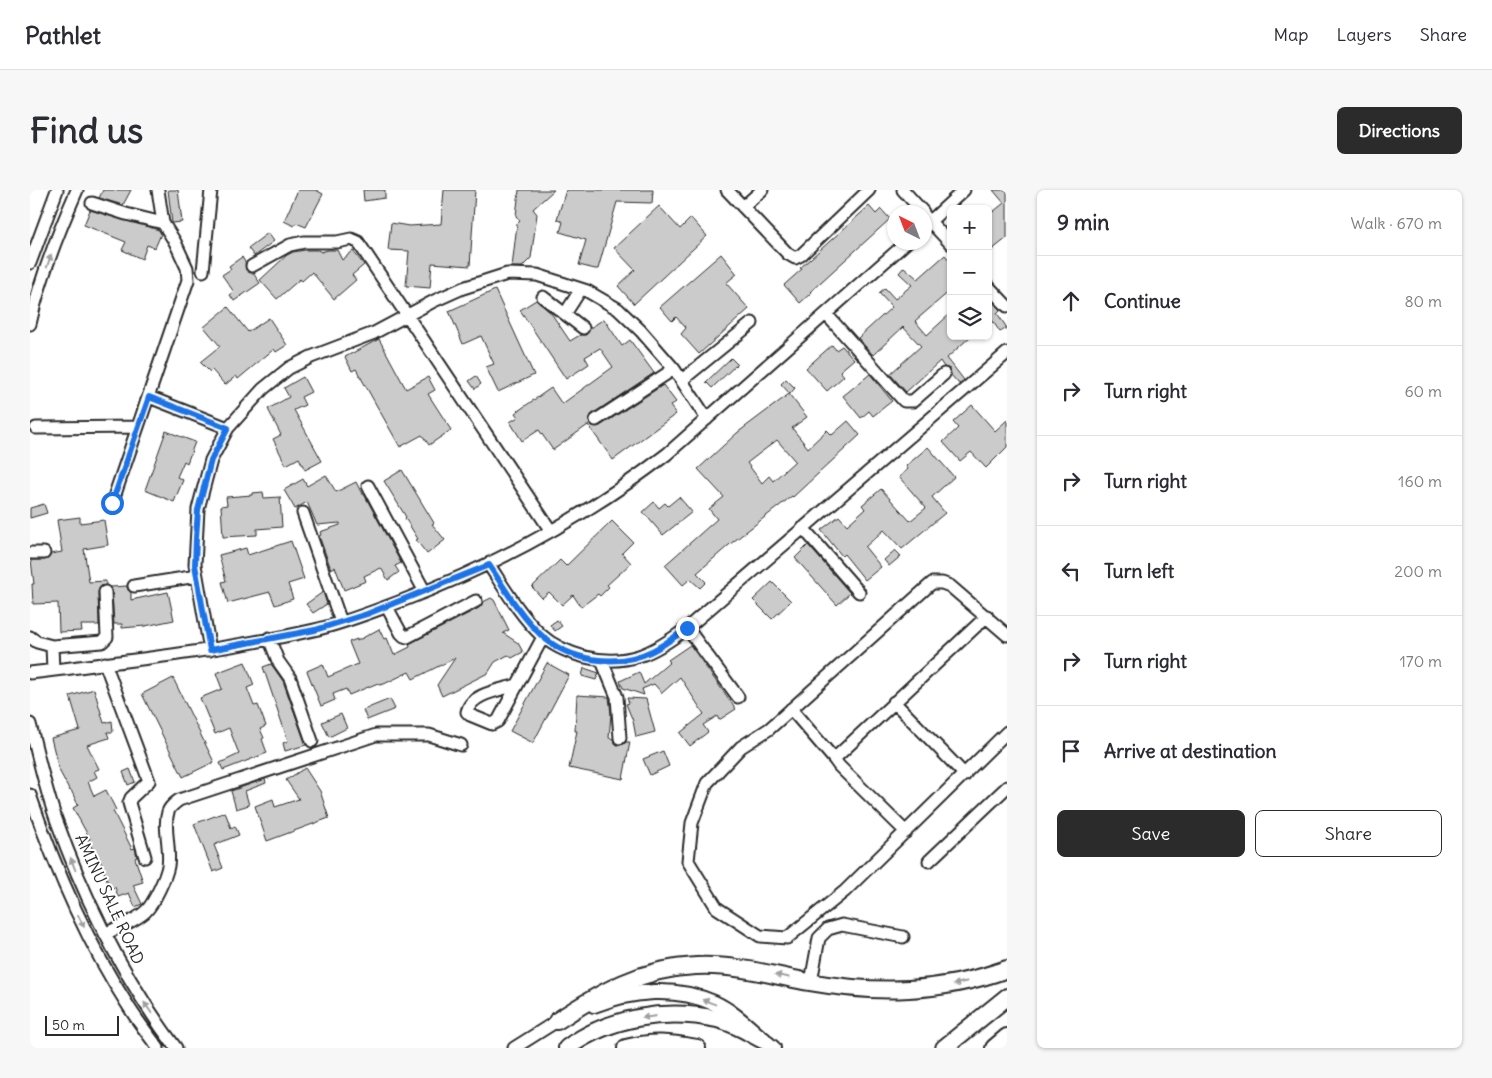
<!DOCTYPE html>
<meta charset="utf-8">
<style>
body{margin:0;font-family:Delius,sans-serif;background:#f7f7f7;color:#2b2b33}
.controls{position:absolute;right:15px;top:15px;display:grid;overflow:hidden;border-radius:8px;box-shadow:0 1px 4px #0004}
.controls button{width:45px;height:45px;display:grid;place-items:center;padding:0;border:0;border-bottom:1px solid #e1e1e2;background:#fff;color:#2b2b33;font:25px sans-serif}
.compass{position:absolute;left:857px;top:15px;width:45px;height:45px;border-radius:50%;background:#fff;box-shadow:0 1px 4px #0004;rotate:318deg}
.scale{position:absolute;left:15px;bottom:12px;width:74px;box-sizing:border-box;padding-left:5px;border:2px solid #2b2b2b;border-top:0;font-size:14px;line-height:18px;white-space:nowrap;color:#2b2b2b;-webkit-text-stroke:4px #fff;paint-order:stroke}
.stop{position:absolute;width:15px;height:15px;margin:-11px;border:4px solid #1a73e8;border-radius:50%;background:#fff}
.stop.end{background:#1a73e8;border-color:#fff;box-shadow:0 1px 5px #0008}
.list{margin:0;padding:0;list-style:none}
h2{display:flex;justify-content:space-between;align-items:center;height:65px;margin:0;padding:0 20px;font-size:21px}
h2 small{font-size:16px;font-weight:400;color:#7c7c81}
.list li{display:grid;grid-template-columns:32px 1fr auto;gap:15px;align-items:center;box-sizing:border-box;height:90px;padding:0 20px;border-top:1px solid #e1e1e2}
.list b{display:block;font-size:19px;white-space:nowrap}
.list em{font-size:16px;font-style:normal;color:#7c7c81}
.actions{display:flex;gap:10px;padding:15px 20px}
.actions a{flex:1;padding:11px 0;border:1px solid #2b2b2b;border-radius:8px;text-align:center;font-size:18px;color:#2b2b2b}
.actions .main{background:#2b2b2b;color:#fff}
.icon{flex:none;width:28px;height:28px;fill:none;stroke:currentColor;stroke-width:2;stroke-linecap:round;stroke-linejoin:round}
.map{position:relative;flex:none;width:977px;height:858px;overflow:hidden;border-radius:8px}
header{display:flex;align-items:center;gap:30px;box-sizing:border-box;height:70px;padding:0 25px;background:#fff;border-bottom:1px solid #e1e1e2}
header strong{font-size:24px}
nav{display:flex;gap:28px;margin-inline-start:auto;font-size:18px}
.intro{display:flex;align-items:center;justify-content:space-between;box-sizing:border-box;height:120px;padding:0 30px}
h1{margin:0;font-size:35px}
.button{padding:12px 22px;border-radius:8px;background:#2b2b2b;color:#fff;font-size:18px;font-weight:700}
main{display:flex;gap:30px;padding:0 30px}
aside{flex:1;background:#fff;border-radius:8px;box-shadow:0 1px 4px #0004}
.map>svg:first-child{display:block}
</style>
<header>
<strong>Pathlet</strong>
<nav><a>Map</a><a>Layers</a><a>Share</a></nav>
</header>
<div class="intro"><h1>Find us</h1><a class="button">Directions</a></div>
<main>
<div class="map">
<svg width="977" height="858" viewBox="0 0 977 858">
<rect width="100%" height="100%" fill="#fff"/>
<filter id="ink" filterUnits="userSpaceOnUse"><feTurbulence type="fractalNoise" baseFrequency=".02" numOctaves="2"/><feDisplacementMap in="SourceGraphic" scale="10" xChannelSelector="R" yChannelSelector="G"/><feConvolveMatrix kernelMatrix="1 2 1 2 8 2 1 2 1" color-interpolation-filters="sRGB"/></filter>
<g filter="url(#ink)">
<path fill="#cbcbcb" stroke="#2b2b2b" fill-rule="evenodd" d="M73 0H101L93 15 69 8Z
M138 0H148L152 32 142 33Z
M268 0H286L293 4 276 37 266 33 264 36 254 31Z
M333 0H355V8L334 11Z
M414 0H445L440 76 402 73 400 98 376 96 379 61 358 60 361 33 379 36 411 34Z
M489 0H524L503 19 507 24 501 68 492 77H482L487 34 490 31 486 26Z
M536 0H623L622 13 587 12 568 79H565L549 75 556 50 530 42 533 32 527 29Z
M963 0H977V48L958 63V26L974 13Z
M629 16 650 39 661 28 677 46 604 114 588 96 605 80 584 58Z
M839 16 846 24 851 19 860 29 780 102 781 103 770 113 754 95 772 79 770 78Z
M60 20 129 40 131 44 125 58 117 55 112 69 92 60 96 52 54 35Z
M238 43 244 51 224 66 218 58Z
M275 60H288L291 62 298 60H307L312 70 323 61 334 75 322 85 326 90 304 109 282 82 272 91 270 89 247 109 230 90 257 65 263 62Z
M691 64 707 84 696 93 719 119 669 164 651 144 656 138 646 127 642 131 630 117Z
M915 65 921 72V100L885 131 897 145 921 123V146H941L917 168 934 190 929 194 921 185 920 179 914 177 910 171 876 202 860 184 891 156 873 137 843 165 828 148 862 117 849 103 855 98 865 109 882 95 869 83 874 77 888 89Z
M212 67 215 72 216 80 223 83 230 93 204 111 200 105 204 102 192 85 201 79 199 76Z
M465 100 504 185 468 202 456 177 464 174 451 146 433 154 419 121Z
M958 107 970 120 967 123 977 138 970 142 958 124Z
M506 110 521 123 540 151 550 145H556L560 138 574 129 592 156 600 150 624 183 562 224 559 231 562 236H570L633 195 646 212 640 216 646 224 583 270 558 235 523 260 509 240 492 251 480 232 488 227 485 223 521 198 532 214 583 177 570 158 555 167 559 174 536 189 490 120Z
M198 117 218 142 239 128 257 155 246 162 244 159 208 189 206 186 195 195 182 180 180 182 170 172 190 156 174 137Z
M349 149 376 199 398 187 405 200 398 204 421 240 399 255 392 245 370 257 326 179 322 181 315 167Z
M802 155 806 160 812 156 824 169 810 181 814 186 797 201 776 178Z
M701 168 707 174 682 198 676 192Z
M840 184 862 211 843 226 839 221 831 228 813 206Z
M446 186 451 194 445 199 439 191Z
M273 187 281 202 271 207 275 215 264 220 292 271 275 280 269 268 256 275 243 249 251 245 238 219 259 207 254 198Z
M756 189 765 198 760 204 751 194Z
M759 204 777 227 762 238 778 258 797 240 802 245 818 231 830 245 763 307 762 306 699 355 667 383 676 392 670 398 660 389 653 395 635 375 687 329 679 319 694 307 668 279 707 243ZM747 250 765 271 743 291 739 286 732 293 717 273Z
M942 215 965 241 977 230V257L956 278 941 262 930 271 913 252 928 238 923 232Z
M136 241 165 252 157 273 154 271 147 287 153 290 144 312 115 300Z
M898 257 924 287 902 307 915 323 872 359 854 340 835 357 851 377 835 390 814 364 812 366 791 340 809 326 817 335 835 319 832 315 851 299 880 331 896 318 869 287 878 279 876 276Z
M372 280 404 333 402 334 415 350 397 364 386 350 388 349 375 328 376 327 354 291Z
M296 285 306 302 326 292 332 304H334L371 373 365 376 369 382 358 390 351 378 334 386 336 391 314 400 305 377 301 379 289 346 291 345 290 342 310 335V333L287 335 277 312 265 319 254 300 273 289 277 296Z
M233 302 234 308 250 307 252 337 227 339V345L193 347 191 316 197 315 196 307 222 305V303Z
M649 307 662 322 633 345 613 322 624 312 629 318 635 313 638 316Z
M14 314 17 323 0 328V318Z
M50 327V333L74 330 78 355 54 359 59 392 76 391V395L71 396 68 402 69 435H51L52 441 29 442 28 413 3 414 2 394H4L1 370H14L18 369 21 364 32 362 27 330Z
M582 331 603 352 592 363 601 373 577 395 579 397 570 406 568 404 551 417 543 405 532 415 519 402 512 408 502 397 530 370 536 376Z
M261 351 274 389 258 394 263 409 245 415 240 402 198 413 192 392 196 391 189 365 216 358 218 365Z
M778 355 820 403 807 415 765 368Z
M865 360 871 366 859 376 854 370Z
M742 392 761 411 742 429 723 410Z
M97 396 98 400 101 403V410L138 402 144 430 115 436 92 438V434H84L82 402 81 397Z
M293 402 297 414 283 423 276 414Z
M461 408 464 410 479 440 473 443 488 453 493 462 482 468 478 465 465 472 458 483 412 506 407 495 425 468 383 489 379 482 354 494 349 495 348 493 319 505 316 499 303 504 305 510 291 516 277 481 293 474 298 487 328 474 319 452 327 449V451L349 439 354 449 357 448 364 465 380 457 379 454 449 418 453 412Z
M527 430 532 436 525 441 520 435Z
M660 455 706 519 689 530 687 526 673 535 678 542 660 556 650 543 674 524 650 487 632 503 624 494 612 499 614 505 593 498 590 491 609 482 614 494 640 472 638 470Z
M215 472 224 495 217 498 224 516 228 515 236 536 230 539 234 548 232 549 237 563 193 580 190 573 209 564 199 538 185 544 170 508 192 499 186 483Z
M517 473 539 485 503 553 480 541Z
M241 474 253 491 276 555 255 561 253 553 258 551 233 477Z
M554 478 569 483 566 490 552 486Z
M143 488 184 572 153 587 112 504Z
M64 499 74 533 82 531 83 542H77L79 548 57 555 69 579 64 581 67 587 58 592 64 606 76 600 86 620 83 621 102 659 105 658 107 667 105 668 113 692 103 695 112 714 105 717 99 703 88 707 85 697 80 699 69 667 67 668 58 650 60 649 43 618 48 615 41 600 40 601 29 580 21 548 50 540 40 506Z
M547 505 579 507 581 524 579 548 583 549 587 555 594 554 596 552H600L593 589 539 578 547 541H545Z
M597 508 616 509 625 542 606 547 603 531 596 514 599 513Z
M360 509 365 519 337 530 333 520Z
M311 524 317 538 299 547 292 532Z
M633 561 639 576 620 585 613 569Z
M275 578 290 601 299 628 237 651 225 616 243 609 245 617 269 609 256 590Z
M100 579 105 592 98 595 93 582Z
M235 589 236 593 215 601 219 615 206 619 201 601Z
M195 622 201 638 205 636 209 645 184 655 193 678 183 682 164 634Z"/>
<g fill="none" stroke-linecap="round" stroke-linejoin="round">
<g stroke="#2b2b2b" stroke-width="15">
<path id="minor" d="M697 0 758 64 765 68 771 65 839 0
M873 0 893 22
M62 13 96 24 133 33
M713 17 732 0
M894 25 921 54
M894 37 934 0
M0 73 27 0
M222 76 260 55 274 52H307L321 49 328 52 521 341
M173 81 181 0
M958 96 977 116
M513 107 553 138
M535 124 551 99
M796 124 874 211H883L914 184
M0 134C10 88 28 43 47 0
M652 190 722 133
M119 207 198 238
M566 230 644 179
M6 238 108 237
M338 296 395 402
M82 313 158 90 157 78 145 52 133 33 128 0
M273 323 311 432
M773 338 829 402
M0 363H14
M459 375C475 399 490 425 511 445 523 456 540 463 555 467 598 477 624 463 657 438L977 163
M104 396 167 386
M357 417 371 443 374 446 377 447 446 411
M657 438 708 507
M977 445 920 396 912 393H902L739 539 711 557 677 593 662 633 658 671 687 718 730 746 757 748 815 701 977 542
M0 447 7 452 22 456 23 480
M239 448 248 471 260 488 282 551
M22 456 72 452 77 447 75 402
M180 460 165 375 168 319 181 270 198 238 233 199 259 178 281 167 344 143 404 111 433 98 477 84 507 85 557 101 588 119 611 141 644 179 677 229
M572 471 587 507 590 548
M75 473 119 591 101 608 99 613 115 667
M0 483C95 471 191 461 284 440 315 433 344 421 374 410 468 374 557 326 637 264L877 52
M487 495C472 500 441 503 437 522L440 525 462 534 468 531 513 447
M864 512 935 585
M761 519 804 569
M0 534C8 566 15 598 26 629 55 711 94 789 146 858
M0 605C25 678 55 749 97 814 106 829 117 843 128 858
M876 642 809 576 804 569 957 426
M899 671 977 597
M75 744C88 737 106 731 116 721 124 713 136 687 138 676 141 658 133 638 138 622 140 616 144 614 149 610L346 545H399L431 555
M781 792 789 748 798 739 812 735 873 747
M484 858 527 831"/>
</g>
<g stroke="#2b2b2b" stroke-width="18">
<path id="major" d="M564 815C602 800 646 796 684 813 706 823 724 843 743 858"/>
</g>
<g stroke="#2b2b2b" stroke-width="20">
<path id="highway" d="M527 831C571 802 612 778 666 776 704 774 742 785 779 792 847 804 911 803 977 779
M537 858C579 827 636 818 687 829 704 833 718 842 733 850
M596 858C623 851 639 853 667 858
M914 858 977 807
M964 858 977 847"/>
</g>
<use href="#minor" stroke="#fff" stroke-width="11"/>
<use href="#major" stroke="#fff" stroke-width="14"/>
<use href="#highway" stroke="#fff" stroke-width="16"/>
</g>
<defs><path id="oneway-solid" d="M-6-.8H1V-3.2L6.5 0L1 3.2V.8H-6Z" transform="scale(1.25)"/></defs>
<g fill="#a0a0a0">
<use href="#oneway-solid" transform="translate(19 71) rotate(-71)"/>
<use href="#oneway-solid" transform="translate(43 674) rotate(-111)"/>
<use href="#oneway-solid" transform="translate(51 731) rotate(63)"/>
<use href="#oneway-solid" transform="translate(752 786) rotate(-169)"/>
<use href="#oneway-solid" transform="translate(930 793) rotate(166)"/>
<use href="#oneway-solid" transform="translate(679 812) rotate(-160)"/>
<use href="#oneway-solid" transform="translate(118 818) rotate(-125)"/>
<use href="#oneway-solid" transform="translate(619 827) rotate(173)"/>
</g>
</g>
<g fill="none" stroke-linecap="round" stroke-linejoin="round" filter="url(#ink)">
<path stroke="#1a73e8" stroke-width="6" d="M82 313 119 207 198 238 181 270 168 320 166 348 165 375 180 460 285 440 337 424 459 375C475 399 490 425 511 445 540 472 588 478 622 461 635 455 646 446 657 438"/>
</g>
<g text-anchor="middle" stroke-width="4" stroke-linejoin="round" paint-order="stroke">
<g font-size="16" fill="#2b2b2b" stroke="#fff">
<text transform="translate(80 709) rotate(65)" y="6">AMINU SALE ROAD</text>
</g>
</g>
</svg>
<div class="controls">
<button>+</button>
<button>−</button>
<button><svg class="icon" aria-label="layers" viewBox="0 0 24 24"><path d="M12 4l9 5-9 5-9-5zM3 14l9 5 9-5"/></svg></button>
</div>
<svg class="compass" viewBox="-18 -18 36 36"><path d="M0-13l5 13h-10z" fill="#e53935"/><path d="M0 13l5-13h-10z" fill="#7c7c81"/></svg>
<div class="scale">50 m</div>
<div class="stop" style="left:82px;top:313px"></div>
<div class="stop end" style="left:657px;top:438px"></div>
</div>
<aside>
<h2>9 min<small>Walk · 670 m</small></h2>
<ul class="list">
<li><svg class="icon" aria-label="ahead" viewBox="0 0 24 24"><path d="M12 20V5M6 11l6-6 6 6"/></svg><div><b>Continue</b></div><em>80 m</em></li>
<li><svg class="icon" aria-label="right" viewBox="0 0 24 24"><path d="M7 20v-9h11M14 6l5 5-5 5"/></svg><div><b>Turn right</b></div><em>60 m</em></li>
<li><svg class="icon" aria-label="right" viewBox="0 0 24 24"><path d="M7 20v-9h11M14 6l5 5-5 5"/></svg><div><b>Turn right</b></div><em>160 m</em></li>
<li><svg class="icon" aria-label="left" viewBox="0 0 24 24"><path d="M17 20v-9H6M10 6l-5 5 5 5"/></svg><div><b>Turn left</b></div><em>200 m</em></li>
<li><svg class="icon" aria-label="right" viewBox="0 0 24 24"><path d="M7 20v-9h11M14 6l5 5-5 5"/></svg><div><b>Turn right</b></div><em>170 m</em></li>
<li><svg class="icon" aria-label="arrive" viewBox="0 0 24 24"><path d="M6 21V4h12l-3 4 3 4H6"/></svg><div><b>Arrive at destination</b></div></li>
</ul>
<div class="actions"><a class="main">Save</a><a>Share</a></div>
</aside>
</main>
